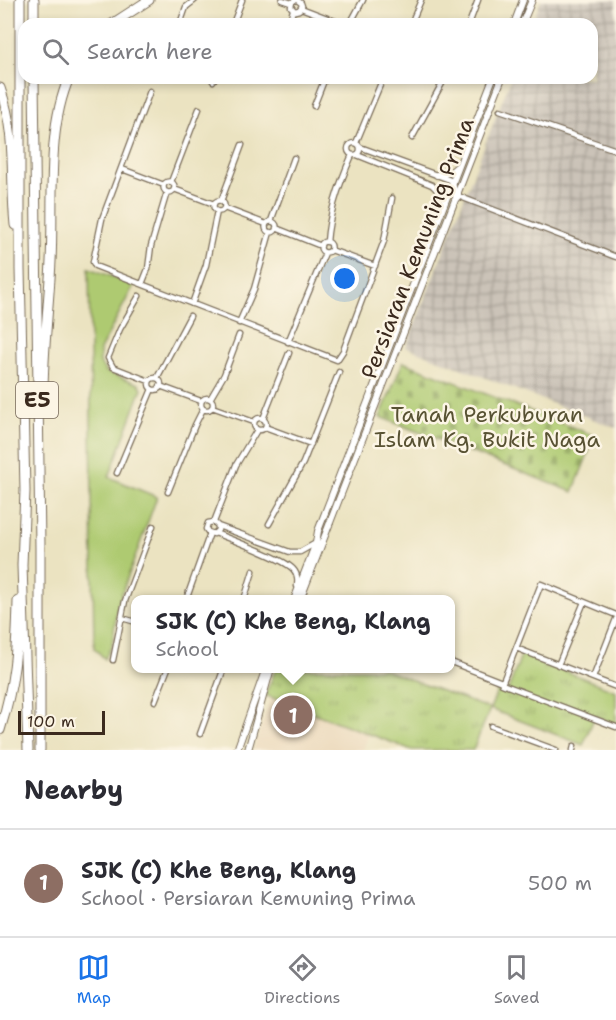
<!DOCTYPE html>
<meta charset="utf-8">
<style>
body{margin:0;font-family:"Shantell Sans",sans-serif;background:#f7f7f7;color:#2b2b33}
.scale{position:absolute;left:18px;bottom:15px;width:87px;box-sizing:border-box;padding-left:6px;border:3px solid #3b2a1e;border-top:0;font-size:16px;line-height:21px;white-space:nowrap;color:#3b2a1e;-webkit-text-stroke:4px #fcf5e5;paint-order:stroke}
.you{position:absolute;left:345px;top:279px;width:21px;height:21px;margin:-15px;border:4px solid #fff;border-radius:50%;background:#1a73e8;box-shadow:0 0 0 9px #1a73e833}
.badge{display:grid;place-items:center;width:39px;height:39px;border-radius:50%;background:#1a73e8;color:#fff;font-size:20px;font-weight:700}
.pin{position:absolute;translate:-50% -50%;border:3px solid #fff;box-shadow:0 2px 6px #0006}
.popup{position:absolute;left:131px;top:595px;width:324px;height:78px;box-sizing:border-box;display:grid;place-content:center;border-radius:12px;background:#fff;filter:drop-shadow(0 2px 4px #0005);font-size:20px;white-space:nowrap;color:#7c7c81}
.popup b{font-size:22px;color:#2b2b33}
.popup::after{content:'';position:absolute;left:50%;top:100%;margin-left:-12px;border:12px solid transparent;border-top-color:#fff}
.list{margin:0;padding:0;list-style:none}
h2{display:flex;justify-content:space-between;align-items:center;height:78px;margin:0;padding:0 24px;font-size:26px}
h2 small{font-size:20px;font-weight:400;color:#7c7c81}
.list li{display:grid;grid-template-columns:39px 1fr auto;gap:18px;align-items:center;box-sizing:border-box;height:108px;padding:0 24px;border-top:2px solid #e1e1e2}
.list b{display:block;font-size:22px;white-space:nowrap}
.list p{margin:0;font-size:20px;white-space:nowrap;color:#7c7c81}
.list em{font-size:20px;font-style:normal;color:#7c7c81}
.icon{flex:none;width:33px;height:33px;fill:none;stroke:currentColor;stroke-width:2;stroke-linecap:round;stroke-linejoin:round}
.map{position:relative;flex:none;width:616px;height:750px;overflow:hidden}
.search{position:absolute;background:#fff;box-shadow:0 3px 9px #0003;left:18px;right:18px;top:18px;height:66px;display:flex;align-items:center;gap:15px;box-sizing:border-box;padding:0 21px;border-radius:18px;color:#7c7c81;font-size:22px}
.sheet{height:186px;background:#fff}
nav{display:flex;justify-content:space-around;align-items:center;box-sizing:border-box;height:84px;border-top:2px solid #e1e1e2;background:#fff;font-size:16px;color:#7c7c81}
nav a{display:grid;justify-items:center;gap:3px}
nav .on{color:#1a73e8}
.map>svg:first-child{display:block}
</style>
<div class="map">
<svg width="616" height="750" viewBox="0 0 616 750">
<defs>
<pattern id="industrial-grid" width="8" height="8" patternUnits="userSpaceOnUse" patternTransform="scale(1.5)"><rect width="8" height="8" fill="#cbc3b8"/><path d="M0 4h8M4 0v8" fill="none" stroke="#a69f95"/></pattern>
<pattern id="grass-tufts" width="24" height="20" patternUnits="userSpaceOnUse" patternTransform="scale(1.5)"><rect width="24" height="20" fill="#aeca71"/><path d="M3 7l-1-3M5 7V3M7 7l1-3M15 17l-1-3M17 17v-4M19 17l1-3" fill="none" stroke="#8fa45c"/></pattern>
<pattern id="cemetery-stones" width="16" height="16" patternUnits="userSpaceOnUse" patternTransform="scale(1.5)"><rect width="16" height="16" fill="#aeca71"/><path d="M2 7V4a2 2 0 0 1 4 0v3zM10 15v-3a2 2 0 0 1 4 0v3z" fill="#8fa45c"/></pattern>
</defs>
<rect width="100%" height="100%" fill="#fcf5e5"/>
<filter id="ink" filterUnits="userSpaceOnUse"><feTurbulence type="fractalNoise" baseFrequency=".0167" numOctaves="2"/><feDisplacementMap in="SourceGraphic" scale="12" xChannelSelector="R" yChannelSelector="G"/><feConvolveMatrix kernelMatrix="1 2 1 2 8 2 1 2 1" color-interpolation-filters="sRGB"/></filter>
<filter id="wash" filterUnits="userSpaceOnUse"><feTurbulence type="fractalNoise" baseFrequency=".008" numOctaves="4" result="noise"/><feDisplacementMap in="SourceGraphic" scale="24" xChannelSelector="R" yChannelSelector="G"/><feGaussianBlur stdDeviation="1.35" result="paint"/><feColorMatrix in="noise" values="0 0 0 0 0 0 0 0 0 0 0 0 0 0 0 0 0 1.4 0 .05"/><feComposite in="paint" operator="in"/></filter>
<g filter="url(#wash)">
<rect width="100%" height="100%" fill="#ebe3c1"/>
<path fill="#ebd8ba" d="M271 697 369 734 363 750H253Z"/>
<path fill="url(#industrial-grid)" d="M541 0H616V428L406 347 511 78H592V24H532Z"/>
<path fill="url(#grass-tufts)" stroke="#747a48" stroke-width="1.5" d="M522 654 616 691V724L595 716 583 745 490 709 473 750H412L265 695 276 669H383L490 709 498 689 507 692Z"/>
<path fill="url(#cemetery-stones)" stroke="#747a48" stroke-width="1.5" d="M403 362 595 436 573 492 380 417Z"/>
<path fill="#aeca71" stroke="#747a48" stroke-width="1.5" d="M89 268 134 285 100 350V363L106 372 139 384 142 388 109 477 157 497 118 604 112 644 105 659 94 648Z"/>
</g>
<g filter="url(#ink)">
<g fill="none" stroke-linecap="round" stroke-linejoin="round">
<g stroke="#796b57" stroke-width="7">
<path id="minor" d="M282 0 291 3
M295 0 292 2 291 7 295 11 299 10 302 6 301 3 297 0
M301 8 343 24
M351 22 363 0
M180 24 186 7 195 0
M233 24 242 0
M289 24 293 10
M411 24 421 0
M469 24 478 0
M213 81 215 78
M150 91 102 219 93 262 95 266 337 360 343 351 384 241 392 198
M314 106 325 78
M500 110 616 150
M412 138 445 78
M348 149a6 6 0 1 1 12 0a6 6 0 1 1-12 0Z
M356 143 383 78
M360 147 453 181 455 196
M357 155 432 185 442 195 444 202
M122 169 164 185
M163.5 187a5.5 5.5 0 1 1 11 0a5.5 5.5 0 1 1-11 0Z
M171 182 199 109
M174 189 214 204
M458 196 616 257
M213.5 206a5.5 5.5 0 1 1 11 0a5.5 5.5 0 1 1-11 0Z
M221 201 242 145
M224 208 266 224
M271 221 294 158
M265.5 227a5.5 5.5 0 1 1 11 0a5.5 5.5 0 1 1-11 0Z
M276 228 321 246
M320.5 247a5.5 5.5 0 1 1 11 0a5.5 5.5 0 1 1-11 0Z
M327 242C329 212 340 182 352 155
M331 250 375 266
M142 284 148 269 151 246 167 192
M139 296 120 329 108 358 113 367 149 381
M192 304 206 265 217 211
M239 323 254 289 270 232
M288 342 325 253
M149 384a6 6 0 1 1 12 0a6 6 0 1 1-12 0Z
M157 378 190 316
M160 386 201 401
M201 404a6 6 0 1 1 12 0a6 6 0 1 1-12 0Z
M210 399 224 375 239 335
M212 407 254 422
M254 424a6 6 0 1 1 12 0a6 6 0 1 1-12 0Z
M263 419 289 353
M265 427 311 444
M117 473 152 389
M168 492 195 425 203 409
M214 522 236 465 257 430
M269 524 303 463 339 372
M218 526V530L214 534 208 532 206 529 208 523 214 522 218 526 290 552H300L316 543
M215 533C232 540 283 558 293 569 298 574 298 580 297 586
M186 600 210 533
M244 600 253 571
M616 615 541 584 502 684 616 727
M122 618 136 622
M516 648 616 687
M113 660 125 601 153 526
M451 662 502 682
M558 665 584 602
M593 678 616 619
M155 701 168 668
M491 726 556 750
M200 734 224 668
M573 750 574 746"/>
</g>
<g stroke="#796b57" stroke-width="8">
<path id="tertiary" d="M514 24 523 0
M522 24 532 0
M437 175 451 172 458 166
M294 600 316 543 318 531 493 78
M300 600 455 200 458 196V192L502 78
M237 750 266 668
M248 750 271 668"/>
</g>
<g stroke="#796b57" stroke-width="11">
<path id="motorway" d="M20 0V269L25 491 22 565 28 750
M34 0V24
M112 24 149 0
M34 78 40 547V750
M0 88C17 136 10 176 15 225
M43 394C43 350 49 305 51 261 54 204 46 130 69 78
M0 730C15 682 17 650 18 601"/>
</g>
<use href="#minor" stroke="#fff" stroke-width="4.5"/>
<use href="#tertiary" stroke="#fff" stroke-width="6"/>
<use href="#motorway" stroke="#fff" stroke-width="9"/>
</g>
</g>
<g text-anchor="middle" stroke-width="5" stroke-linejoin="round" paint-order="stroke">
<rect fill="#fcf5e5" stroke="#75675a" stroke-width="1.5" x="16" y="382" width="42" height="36" rx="4.5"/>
<g font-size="21" font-weight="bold" fill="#3b2a1e">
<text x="37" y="407">E5</text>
</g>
<g font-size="22" fill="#3b2a1e" stroke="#fcf5e5">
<text transform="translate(417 248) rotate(-69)" y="8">Persiaran Kemuning Prima</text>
</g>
<g font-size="22" fill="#585233" stroke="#fcf5e5">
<text x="487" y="422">Tanah Perkuburan<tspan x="487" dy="25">Islam Kg. Bukit Naga</tspan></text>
</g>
</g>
</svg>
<div class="scale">100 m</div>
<div class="you"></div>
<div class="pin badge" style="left:293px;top:715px;background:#8d6e63">1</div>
<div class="popup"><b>SJK (C) Khe Beng, Klang</b>School</div>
<div class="search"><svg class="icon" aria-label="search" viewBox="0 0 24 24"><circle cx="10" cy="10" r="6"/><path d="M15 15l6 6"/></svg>Search here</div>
</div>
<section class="sheet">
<h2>Nearby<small></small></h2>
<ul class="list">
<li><span class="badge" style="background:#8d6e63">1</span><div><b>SJK (C) Khe Beng, Klang</b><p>School · Persiaran Kemuning Prima</p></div><em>500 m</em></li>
</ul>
</section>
<nav>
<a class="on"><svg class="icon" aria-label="map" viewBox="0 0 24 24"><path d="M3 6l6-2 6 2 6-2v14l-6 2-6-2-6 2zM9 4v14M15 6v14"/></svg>Map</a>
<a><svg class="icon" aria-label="directions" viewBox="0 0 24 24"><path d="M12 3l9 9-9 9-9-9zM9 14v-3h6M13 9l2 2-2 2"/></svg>Directions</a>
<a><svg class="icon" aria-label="saved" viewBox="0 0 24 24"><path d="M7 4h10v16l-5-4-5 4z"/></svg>Saved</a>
</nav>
